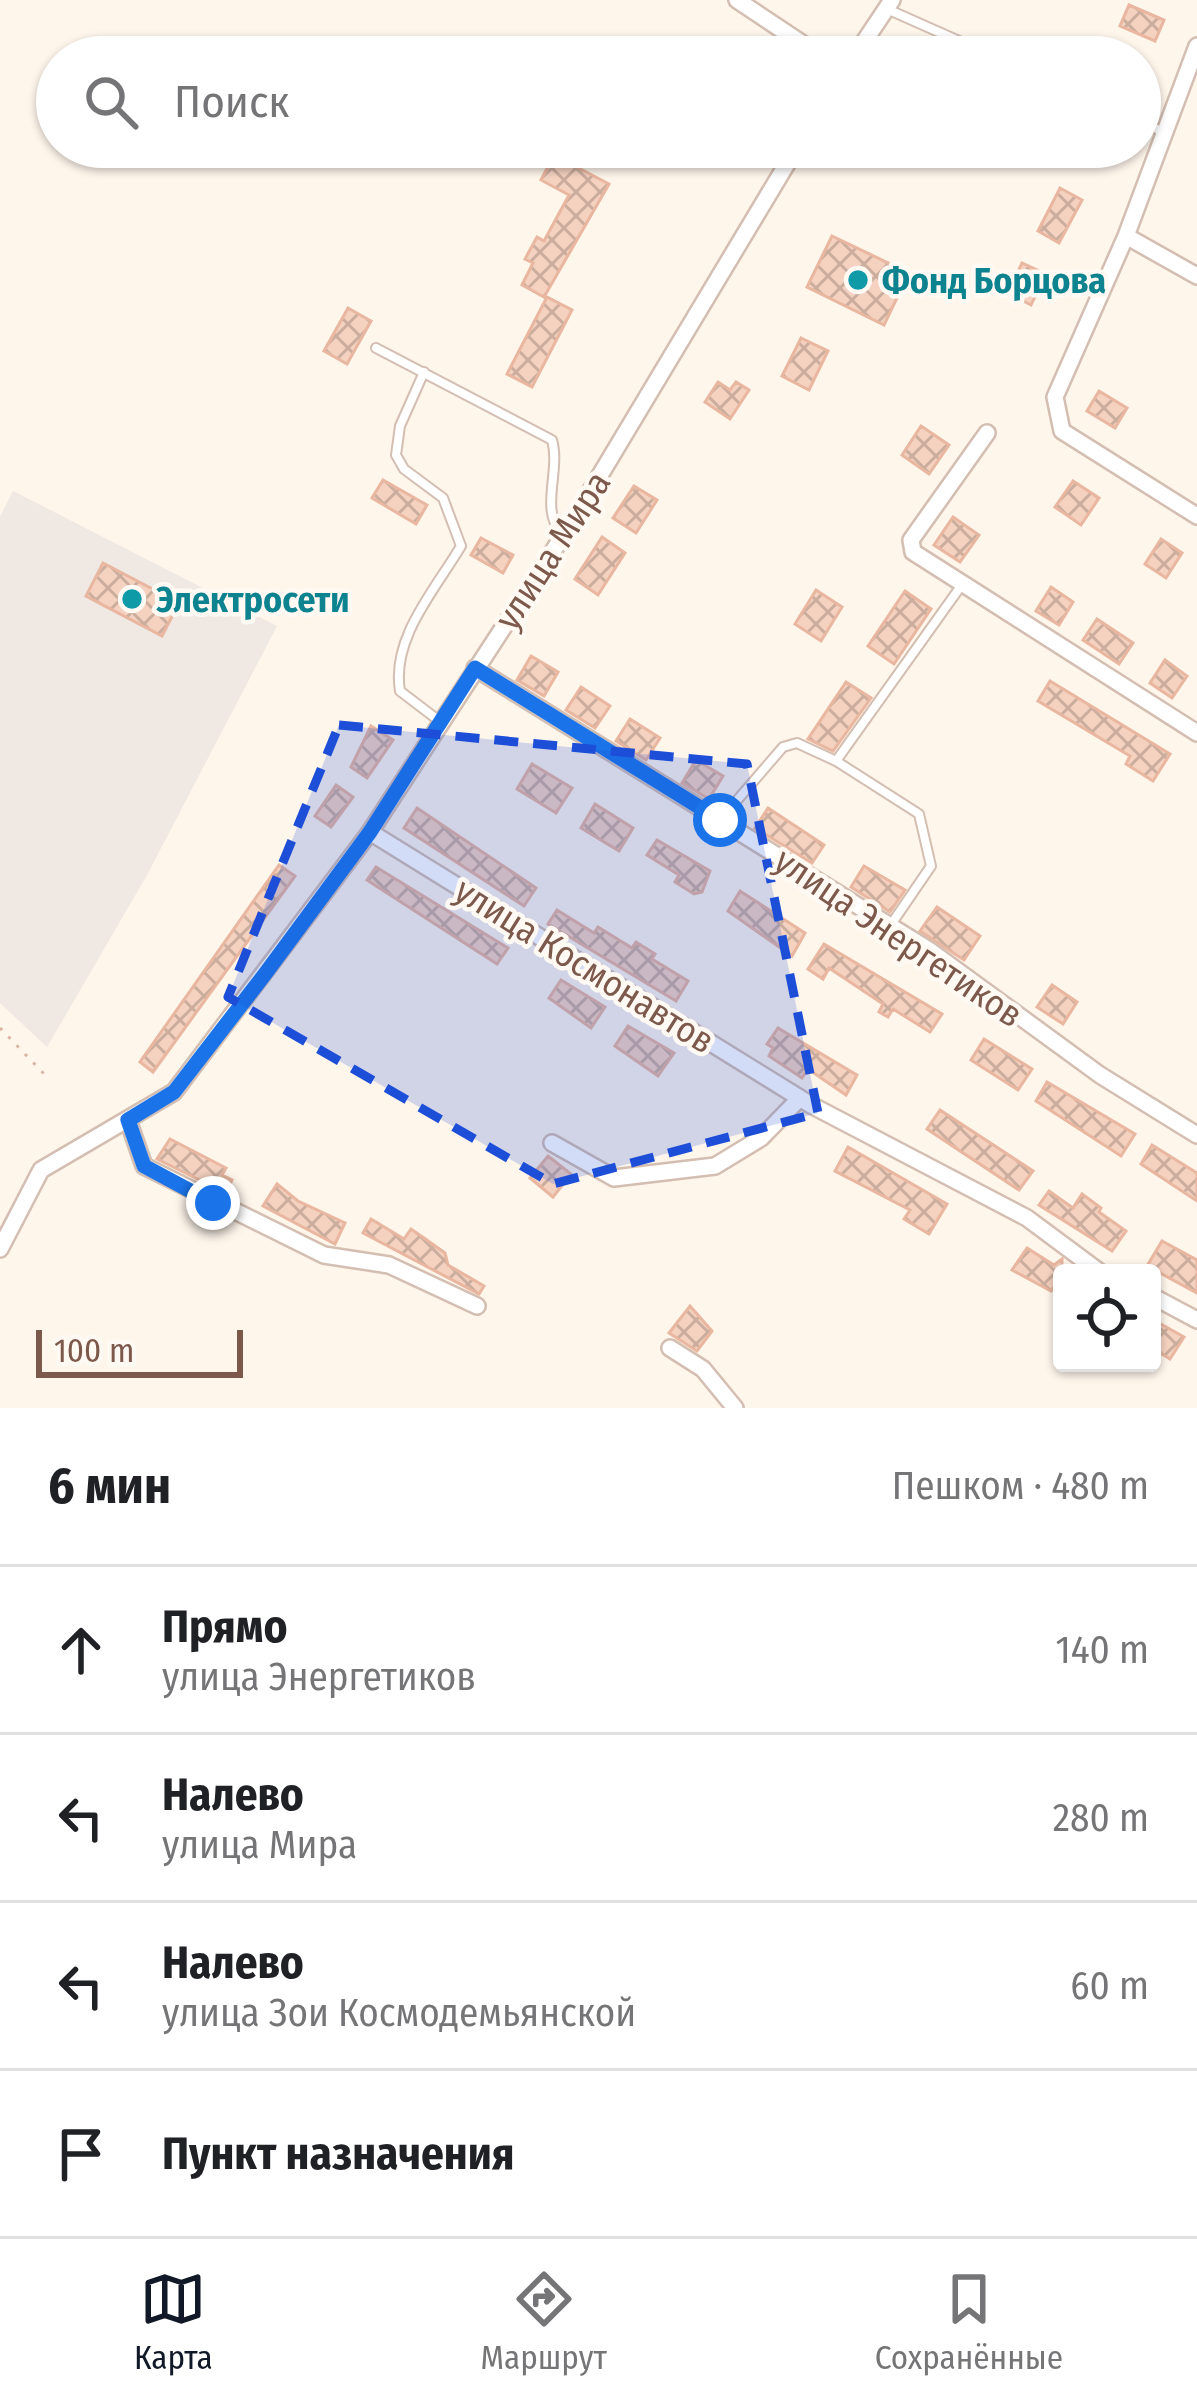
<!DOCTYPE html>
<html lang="ru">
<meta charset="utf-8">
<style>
body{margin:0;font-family:"Fira Sans Condensed",sans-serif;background:#f6f6f6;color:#202124}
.controls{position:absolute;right:36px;bottom:36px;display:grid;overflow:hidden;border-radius:12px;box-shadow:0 3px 9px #0004}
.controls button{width:108px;height:108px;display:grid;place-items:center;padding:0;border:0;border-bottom:3px solid #e0e0e0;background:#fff;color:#202124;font:60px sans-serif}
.scale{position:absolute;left:36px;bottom:30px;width:207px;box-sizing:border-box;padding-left:12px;border:6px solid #7c594b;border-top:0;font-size:33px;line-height:42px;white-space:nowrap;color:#7c594b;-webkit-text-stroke:9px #fff9f3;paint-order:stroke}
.stop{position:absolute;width:36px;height:36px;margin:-27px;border:9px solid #1a73e8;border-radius:50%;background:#fff}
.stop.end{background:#1a73e8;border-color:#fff;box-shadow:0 3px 12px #0008}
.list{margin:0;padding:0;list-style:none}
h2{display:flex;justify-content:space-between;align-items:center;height:156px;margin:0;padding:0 48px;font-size:51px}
h2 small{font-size:39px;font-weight:400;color:#757577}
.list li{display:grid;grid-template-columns:78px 1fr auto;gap:36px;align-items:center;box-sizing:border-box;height:168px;padding:0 48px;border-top:3px solid #e0e0e0}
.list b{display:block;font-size:45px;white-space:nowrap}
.list p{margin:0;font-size:39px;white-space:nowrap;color:#757577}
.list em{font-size:39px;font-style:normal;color:#757577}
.icon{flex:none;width:66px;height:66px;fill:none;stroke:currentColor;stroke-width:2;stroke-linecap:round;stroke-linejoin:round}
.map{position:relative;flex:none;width:1197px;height:1408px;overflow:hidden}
.search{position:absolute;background:#fff;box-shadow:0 3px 9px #0004;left:36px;right:36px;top:36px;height:132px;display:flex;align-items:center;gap:30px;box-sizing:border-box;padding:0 42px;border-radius:66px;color:#757577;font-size:45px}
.sheet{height:828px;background:#fff}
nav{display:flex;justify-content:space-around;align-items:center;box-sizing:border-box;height:168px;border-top:3px solid #e0e0e0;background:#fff;font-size:33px;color:#757577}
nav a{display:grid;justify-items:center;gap:6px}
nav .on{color:#111827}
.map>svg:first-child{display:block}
</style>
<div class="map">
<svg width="1197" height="1408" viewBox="0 0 1197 1408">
<defs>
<pattern id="building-cross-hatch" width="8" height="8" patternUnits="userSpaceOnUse" patternTransform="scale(3)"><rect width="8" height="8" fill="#f5d2c0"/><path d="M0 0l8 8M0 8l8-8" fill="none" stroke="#cbad9e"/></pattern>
</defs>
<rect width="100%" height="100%" fill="#fef5eb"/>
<path fill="#efe8e3" d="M13 491 277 626 147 875 47 1047 0 1003V517Z"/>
<path fill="url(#building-cross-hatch)" stroke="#e9b69f" stroke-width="3" d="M1129 5 1164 20 1155 41 1120 26Z
M554 155 609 184 544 297 522 285 533 263 525 259 537 237 544 241 569 195 541 180Z
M1060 188 1082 200 1059 243 1038 231Z
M832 236 909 273 884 325 807 287Z
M1022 263 1046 274 1031 305 1008 293Z
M547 297 572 310 532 387 507 374Z
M348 308 371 321 347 364 324 351Z
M801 338 828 351 809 390 782 376Z
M718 382 730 390 736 382 749 390 730 419 705 402Z
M1099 391 1127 408 1115 428 1087 411Z
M921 426 949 445 929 474 902 455Z
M383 480 427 505 416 524 372 498Z
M1073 481 1099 498 1081 525 1055 507Z
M634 486 657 500 636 533 613 518Z
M953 517 979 535 960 562 934 545Z
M602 537 625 553 598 595 575 579Z
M481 538 513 555 503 573 471 555Z
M1161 539 1182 553 1166 578 1145 564Z
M103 563 179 603 162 636 86 596Z
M1051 587 1073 602 1059 625 1036 611Z
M816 590 842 607 821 641 795 624Z
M905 591 931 609 894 664 868 646Z
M1097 619 1133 643 1119 664 1083 640Z
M531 656 558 672 544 696 517 680Z
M1165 660 1187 676 1172 698 1150 683Z
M1050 681 1170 754 1153 781 1126 764 1130 756 1038 701Z
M846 682 871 698 833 751 808 739Z
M581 687 610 706 595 728 566 710Z
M630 719 660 738 646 760 616 741Z
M371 726 393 740 367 778 351 767Z
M696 760 723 776 709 799 682 783Z
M532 764 572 788 556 813 517 789Z
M336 785 353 797 331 827 315 816Z
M595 804 633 828 619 851 581 828Z
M417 808 536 888 524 906 404 828Z
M768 808 824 845 812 863 755 828Z
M657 840 710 871 702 892 694 894 675 882 679 875 647 855Z
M279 865 295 876 153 1072 140 1062Z
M864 866 905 890 890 912 851 887Z
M376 867 508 948 497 964 367 880Z
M740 891 805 933 792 956 728 911Z
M937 907 980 936 964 960 920 931Z
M557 910 594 933 598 927 632 948 636 942 655 954 652 959 688 981 676 1001 548 924Z
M824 944 942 1014 930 1032 893 1009 888 1017 879 1012 883 1004 829 968 823 979 808 969Z
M561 980 605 1007 591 1028 549 998Z
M1052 985 1077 1002 1063 1024 1037 1007Z
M628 1026 674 1053 658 1076 615 1046Z
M778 1028 857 1075 846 1095 808 1069 802 1078 769 1056 773 1048 767 1044Z
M984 1039 1032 1069 1018 1090 971 1060Z
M1047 1082 1135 1134 1121 1156 1036 1101Z
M940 1110 1033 1171 1019 1190 927 1129Z
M170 1139 226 1168 222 1175 232 1180 226 1193 157 1159Z
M1152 1145 1197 1173V1201L1141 1164Z
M848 1147 947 1204 929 1234 904 1219 910 1210 835 1171Z
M548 1156 571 1174 553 1197 530 1178Z
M277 1184 298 1201 345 1223 335 1244 263 1206Z
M1049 1191 1073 1208 1082 1194 1101 1208 1099 1212 1126 1231 1112 1251 1039 1205Z
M371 1219 404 1239 411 1229 424 1238 445 1253 448 1265 484 1286 479 1294 363 1233Z
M1162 1241 1197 1260V1293L1147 1266Z
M1027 1248 1054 1265 1062 1259V1290L1055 1285 1051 1291 1012 1270Z
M690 1306 712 1331 697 1351 669 1333Z
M1152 1319 1184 1337 1170 1359 1152 1348Z"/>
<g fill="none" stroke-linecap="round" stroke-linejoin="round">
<g stroke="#d4beb1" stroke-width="12">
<path id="lane" d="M887 9 995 57
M1140 122 1164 132
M376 348 552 440C561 471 539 510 562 534
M424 372 400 426 396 455 404 469 443 498 461 546C435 590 391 638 400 691L442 723
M836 761 919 814 931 866 890 926
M720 820 783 747 797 743 836 761 961 586"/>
</g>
<g stroke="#d4beb1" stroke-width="20">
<path id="street" d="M737 0 803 44 811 57
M1197 46 1126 236 1055 397 1062 431 1197 516
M854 57 892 0
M1126 236 1197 276
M987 433 911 540 913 552 1197 733
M475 668 929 950 1100 1075 1197 1135
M370 832 811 1105 1027 1218 1101 1273
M128 1120 144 1166 324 1255 389 1265 477 1306
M552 1143 614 1178 715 1166 761 1138 800 1098
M0 1249 41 1170 174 1092 370 832 572 522 797 147
M1152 1296 1197 1320
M670 1348 703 1369 735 1408"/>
</g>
<path stroke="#dcb4a2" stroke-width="3" stroke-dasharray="3 9" stroke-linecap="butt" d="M0 1028 49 1079"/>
<use href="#lane" stroke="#fff" stroke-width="8"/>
<use href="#street" stroke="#fff" stroke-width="15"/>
</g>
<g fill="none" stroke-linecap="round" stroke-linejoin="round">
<path stroke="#1a73e8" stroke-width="15" d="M213 1203 144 1166 128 1120 174 1092 265 974 370 832 475 668 720 820"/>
</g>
<path fill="#1d4ed8" fill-opacity="0.2" stroke="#1d4ed8" stroke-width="9" stroke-dasharray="24 15" stroke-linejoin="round" d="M339 725 747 764 818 1113 553 1184 228 997Z"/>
<g fill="#0f9aa8" stroke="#fff9f3" stroke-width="4.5">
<circle cx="858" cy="280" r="12"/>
<circle cx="132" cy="599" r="12"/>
</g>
<g text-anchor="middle" stroke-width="9" stroke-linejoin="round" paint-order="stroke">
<g font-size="36" font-weight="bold" fill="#0d838f" stroke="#fff9f3" text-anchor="start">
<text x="882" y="293">Фонд Борцова</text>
<text x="156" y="612">Электросети</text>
</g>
<g font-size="36" fill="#7c594b" stroke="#fff9f3">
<text transform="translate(552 550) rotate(-57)" y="13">улица Мира</text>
<text transform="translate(899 937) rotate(34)" y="13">улица Энергетиков</text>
<text transform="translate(585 965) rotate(32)" y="13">улица Космонавтов</text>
</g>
</g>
</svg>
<div class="controls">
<button><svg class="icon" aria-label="locate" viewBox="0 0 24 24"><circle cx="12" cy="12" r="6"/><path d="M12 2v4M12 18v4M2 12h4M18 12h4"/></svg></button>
</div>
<div class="scale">100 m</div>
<div class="stop" style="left:720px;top:820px"></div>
<div class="stop end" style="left:213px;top:1203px"></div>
<div class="search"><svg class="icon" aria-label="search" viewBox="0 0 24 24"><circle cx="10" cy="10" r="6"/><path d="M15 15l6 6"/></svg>Поиск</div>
</div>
<section class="sheet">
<h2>6 мин<small>Пешком · 480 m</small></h2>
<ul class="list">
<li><svg class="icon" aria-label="ahead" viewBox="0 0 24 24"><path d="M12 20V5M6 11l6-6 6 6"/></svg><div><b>Прямо</b><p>улица Энергетиков</p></div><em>140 m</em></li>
<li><svg class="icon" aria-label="left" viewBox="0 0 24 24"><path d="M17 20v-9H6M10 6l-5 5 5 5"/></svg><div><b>Налево</b><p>улица Мира</p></div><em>280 m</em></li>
<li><svg class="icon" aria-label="left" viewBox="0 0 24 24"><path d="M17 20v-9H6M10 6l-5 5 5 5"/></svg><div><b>Налево</b><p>улица Зои Космодемьянской</p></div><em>60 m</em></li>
<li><svg class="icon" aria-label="arrive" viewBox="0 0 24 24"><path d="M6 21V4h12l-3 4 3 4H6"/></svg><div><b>Пункт назначения</b></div></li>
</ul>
</section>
<nav>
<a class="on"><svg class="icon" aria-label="map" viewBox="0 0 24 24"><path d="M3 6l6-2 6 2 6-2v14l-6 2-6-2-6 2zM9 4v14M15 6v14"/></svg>Карта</a>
<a><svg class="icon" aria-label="directions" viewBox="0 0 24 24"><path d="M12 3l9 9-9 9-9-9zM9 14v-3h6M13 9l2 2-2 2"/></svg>Маршрут</a>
<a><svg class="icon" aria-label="saved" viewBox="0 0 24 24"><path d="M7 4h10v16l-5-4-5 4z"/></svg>Сохранённые</a>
</nav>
